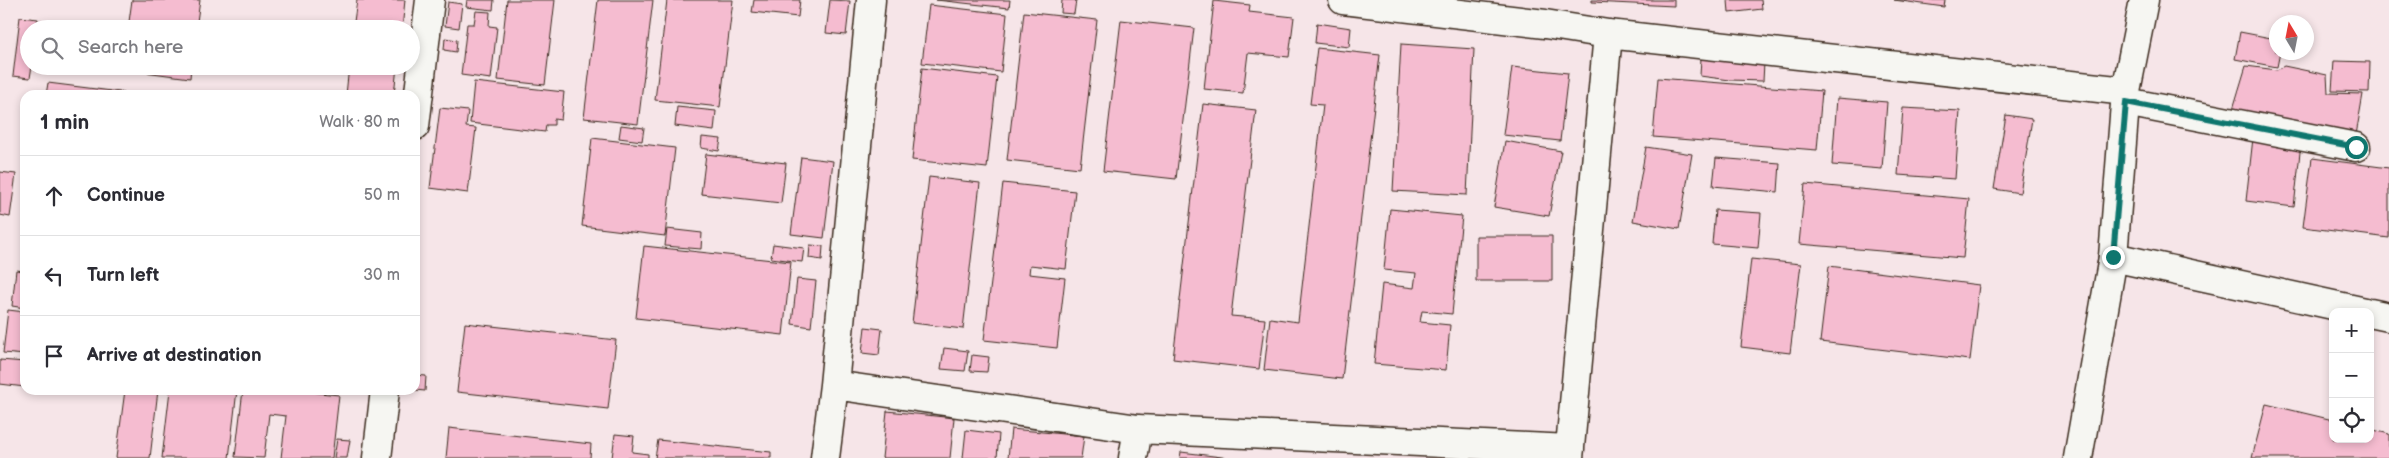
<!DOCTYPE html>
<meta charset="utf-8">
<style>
body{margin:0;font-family:"Balsamiq Sans",sans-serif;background:#f7f7f7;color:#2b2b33}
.controls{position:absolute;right:15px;bottom:15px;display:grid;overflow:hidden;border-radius:10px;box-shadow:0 2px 8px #0003}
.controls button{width:45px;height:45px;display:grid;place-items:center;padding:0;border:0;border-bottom:1px solid #e1e1e2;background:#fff;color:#2b2b33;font:25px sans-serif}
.compass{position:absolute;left:2269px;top:15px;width:45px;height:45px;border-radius:50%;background:#fff;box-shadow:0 2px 8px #0003;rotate:350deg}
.stop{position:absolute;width:15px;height:15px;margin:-11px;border:4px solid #0f766e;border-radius:50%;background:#fff}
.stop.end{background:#0f766e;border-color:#fff;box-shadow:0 1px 5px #0008}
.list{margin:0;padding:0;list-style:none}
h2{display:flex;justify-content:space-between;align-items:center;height:65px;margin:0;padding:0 20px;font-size:21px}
h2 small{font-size:16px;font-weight:400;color:#7c7c81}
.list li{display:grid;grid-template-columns:32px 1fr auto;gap:15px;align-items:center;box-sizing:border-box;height:80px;padding:0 20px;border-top:1px solid #e1e1e2}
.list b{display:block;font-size:19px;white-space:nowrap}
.list em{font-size:16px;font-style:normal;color:#7c7c81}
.icon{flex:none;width:28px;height:28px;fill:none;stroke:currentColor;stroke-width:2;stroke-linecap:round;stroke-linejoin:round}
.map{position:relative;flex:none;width:2389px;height:458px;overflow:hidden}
.search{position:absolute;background:#fff;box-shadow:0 2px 8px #0003;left:20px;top:20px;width:400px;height:55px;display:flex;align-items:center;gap:12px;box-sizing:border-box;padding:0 18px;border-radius:28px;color:#7c7c81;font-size:19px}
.panel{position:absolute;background:#fff;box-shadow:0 2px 8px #0003;left:20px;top:90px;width:400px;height:305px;border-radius:15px}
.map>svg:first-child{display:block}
</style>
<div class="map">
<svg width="2389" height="458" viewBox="0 0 2389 458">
<rect width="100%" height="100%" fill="#f6e5e8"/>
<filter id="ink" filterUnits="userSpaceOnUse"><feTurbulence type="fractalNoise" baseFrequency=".02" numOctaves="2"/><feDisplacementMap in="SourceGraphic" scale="10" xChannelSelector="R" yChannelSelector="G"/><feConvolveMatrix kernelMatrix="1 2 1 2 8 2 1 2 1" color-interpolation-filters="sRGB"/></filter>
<g filter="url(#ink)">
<path fill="#f5bcd0" stroke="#3b2a1e" d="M132 0H200L196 29H128Z
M357 0H405L402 29H353Z
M467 0H494L493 10 466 7Z
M507 0H555L545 85 498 80Z
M598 0H653L638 124 584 118Z
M667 0H733L720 107 655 100Z
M754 0H800L798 17 752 12Z
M830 0 850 1 846 35 826 33Z
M936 0H1010L1009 8Z
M1062 0H1076L1074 14 1061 13Z
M1592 0H1674V6L1592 2Z
M1728 0H1761L1762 9 1729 13Z
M1894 0H1945L1944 7Z
M1214 1 1250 5 1249 12 1294 17 1289 57 1248 53 1243 93 1204 89Z
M448 2 462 4 459 28 445 26Z
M929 5 1007 14 1001 72 922 63Z
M476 11 490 12 489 26 497 27 491 79 461 75 467 24H474Z
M1024 12 1097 20 1080 168 1007 160Z
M20 17 38 19 37 29H29V66H32L30 78 13 76Z
M1121 20 1194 28 1176 179 1103 171Z
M1317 23 1351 28 1349 47 1315 43Z
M2240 32 2276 39V52H2280L2277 67 2235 59Z
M445 38 457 40 456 52 444 50Z
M1401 44 1474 49 1467 195 1393 191Z
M1317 48 1380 55 1342 379 1264 370 1270 318 1298 322 1323 105 1310 104Z
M1701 58 1764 63 1763 81 1730 80 1700 76Z
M2334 61 2370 62 2369 92 2332 91Z
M123 66H191L190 78 122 69Z
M349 66H397L394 95H346Z
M2246 66 2277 70 2284 66 2327 75 2328 93 2363 94 2356 135 2230 119Z
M1512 67 1568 73 1560 141 1503 135Z
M922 68 997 77 987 168 912 160Z
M1658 78 1822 91 1817 150 1653 137Z
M474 82 564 92 561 120 554 119V125H546L545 132 470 123Z
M48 83 144 95H46Z
M1837 98 1887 102 1882 169 1832 165Z
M1203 104 1256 110 1231 316 1265 319 1259 369 1173 359Z
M677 107 716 111 714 131 675 126Z
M440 108 468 111 466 127 476 128 468 193 430 188Z
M1903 108 1960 111 1955 179 1898 175Z
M2006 115 2032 119 2020 193 1994 189Z
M621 125 644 128 642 141 619 138Z
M702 137 721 139 719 151 701 148Z
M592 138 675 148 665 236 582 226Z
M2253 138 2301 143 2294 207 2246 201Z
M1505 141 1561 151 1549 216 1494 207Z
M1646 147 1692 154 1679 229 1633 221Z
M706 154 786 163 781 203 701 194Z
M801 157 833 161 824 238 791 234Z
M1716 158 1780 163 1778 192 1713 186Z
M2312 158 2389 168V238L2303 227Z
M0 172 16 174 10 217 0 215Z
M929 177 980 183 963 329 912 323Z
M1003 183 1075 191 1066 269 1030 265 1029 274 1065 278 1057 348 984 340Z
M1805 184 1969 199 1963 258 1799 244Z
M1390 209 1462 216 1452 314 1422 311 1420 322 1450 325 1446 370 1374 364 1382 284 1414 288 1416 273 1384 270Z
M1715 210 1761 213 1758 248 1712 244Z
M667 229 702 233 701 249 665 246Z
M1476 236H1552V281H1476Z
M773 244 804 248 802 262 771 258Z
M810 245 823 246 822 260 809 258Z
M644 246 791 262 783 335 636 318Z
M1751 259 1801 264 1790 353 1741 347Z
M1829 266 1979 285 1970 360 1820 342Z
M16 270 25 271V308L12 306Z
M797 279 816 281 811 327 792 324Z
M8 310 25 312V355L3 353Z
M465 323 616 340 608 409 457 392Z
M865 327 882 329 879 355 862 353Z
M944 348 968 351 965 371 941 369Z
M972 355 989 357 987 372 970 371Z
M0 360 25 362V387L0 384Z
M415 375 426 376 425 391 415 390Z
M125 390H158L150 458H116Z
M170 390H237L229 458H162Z
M243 390H291L339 395 332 458H281L286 416 269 414 264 458 235 457Z
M2266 404 2333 420V439H2370V429L2389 434V458H2252Z
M887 411 954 418 950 458H882Z
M449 428 591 444 590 458H446Z
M1011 429 1084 436 1081 458H1008Z
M966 430 999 434 997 458H963Z
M615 434 634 436 632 452 648 454V458H612Z
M337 439 350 440 347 458H334Z
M658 440 771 452V458H655Z
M1181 452 1230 458H1180Z"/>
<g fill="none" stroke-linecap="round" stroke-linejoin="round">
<g stroke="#3b2a1e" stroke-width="31">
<path id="minor" d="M1343 0 1545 24 1608 34 2126 91
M2126 102 2356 147
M415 126 430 0
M2113 257 2365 312
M2370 313 2389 317
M834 385 1138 429 1570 449
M377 458 385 390
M825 458 834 385 871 0
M1133 458 1138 429
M1569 458 1608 34"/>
</g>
<g stroke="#3b2a1e" stroke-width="31">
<path id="major" d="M2078 458 2113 257 2126 91 2144 0"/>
</g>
<use href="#minor" stroke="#f6f6f2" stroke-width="28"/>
<use href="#major" stroke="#f6f6f2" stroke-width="28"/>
</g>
</g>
<g fill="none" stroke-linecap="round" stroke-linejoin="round" filter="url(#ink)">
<path stroke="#0f766e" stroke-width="6" d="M2113 257 2126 102 2356 147"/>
</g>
</svg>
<div class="controls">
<button>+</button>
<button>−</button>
<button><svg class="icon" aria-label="locate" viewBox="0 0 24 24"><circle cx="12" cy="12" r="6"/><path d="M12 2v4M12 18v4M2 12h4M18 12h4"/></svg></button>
</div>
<svg class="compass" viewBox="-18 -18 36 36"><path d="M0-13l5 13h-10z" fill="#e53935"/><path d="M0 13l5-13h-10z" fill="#7c7c81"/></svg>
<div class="stop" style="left:2356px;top:147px"></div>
<div class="stop end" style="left:2113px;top:257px"></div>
<div class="search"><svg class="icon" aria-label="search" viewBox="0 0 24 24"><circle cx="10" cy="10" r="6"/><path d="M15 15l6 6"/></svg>Search here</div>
<section class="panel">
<h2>1 min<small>Walk · 80 m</small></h2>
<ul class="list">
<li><svg class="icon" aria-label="ahead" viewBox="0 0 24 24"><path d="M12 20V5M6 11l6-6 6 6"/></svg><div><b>Continue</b></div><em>50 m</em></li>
<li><svg class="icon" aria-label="left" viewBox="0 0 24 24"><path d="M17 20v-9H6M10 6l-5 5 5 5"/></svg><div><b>Turn left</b></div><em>30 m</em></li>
<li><svg class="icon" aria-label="arrive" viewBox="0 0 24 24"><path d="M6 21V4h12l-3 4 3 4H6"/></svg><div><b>Arrive at destination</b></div></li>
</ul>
</section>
</div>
